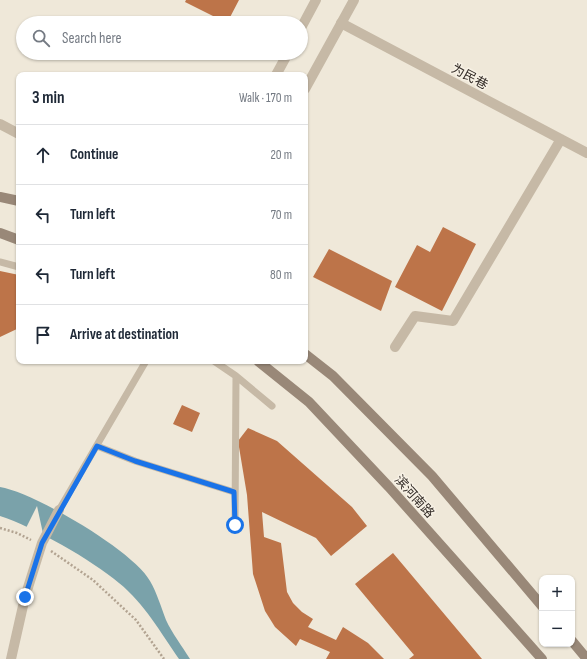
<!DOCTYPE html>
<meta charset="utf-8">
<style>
body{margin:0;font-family:"Sofia Sans Condensed","Noto Sans SC",sans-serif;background:#f6f6f7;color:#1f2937}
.controls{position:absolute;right:12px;bottom:12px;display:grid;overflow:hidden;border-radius:8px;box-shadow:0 1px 3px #0004}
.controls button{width:36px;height:36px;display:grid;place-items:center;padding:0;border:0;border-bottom:1px solid #e0e1e3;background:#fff;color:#1f2937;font:20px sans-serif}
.stop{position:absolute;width:12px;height:12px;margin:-9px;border:3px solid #1a73e8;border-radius:50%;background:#fff}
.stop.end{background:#1a73e8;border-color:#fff;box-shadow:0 1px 4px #0008}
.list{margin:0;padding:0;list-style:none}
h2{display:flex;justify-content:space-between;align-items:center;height:52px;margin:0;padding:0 16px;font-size:17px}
h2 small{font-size:13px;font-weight:400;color:#747a83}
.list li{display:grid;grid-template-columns:26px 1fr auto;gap:12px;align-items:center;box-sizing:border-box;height:60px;padding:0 16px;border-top:1px solid #e0e1e3}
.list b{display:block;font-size:15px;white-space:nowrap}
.list em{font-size:13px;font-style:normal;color:#747a83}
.icon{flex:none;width:22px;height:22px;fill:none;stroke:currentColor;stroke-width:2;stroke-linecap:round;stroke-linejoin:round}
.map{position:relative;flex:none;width:587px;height:659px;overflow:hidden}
.search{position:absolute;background:#fff;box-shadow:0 1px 3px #0004;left:16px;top:16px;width:292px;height:44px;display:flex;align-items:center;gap:10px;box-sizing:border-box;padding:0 14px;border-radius:22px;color:#747a83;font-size:15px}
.panel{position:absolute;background:#fff;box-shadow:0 1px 3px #0004;left:16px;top:72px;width:292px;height:292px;border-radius:8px}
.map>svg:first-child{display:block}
</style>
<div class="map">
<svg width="587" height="659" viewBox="0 0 587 659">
<rect width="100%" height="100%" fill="#efe8d9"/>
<path fill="#7aa2aa" d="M0 487C33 492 134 551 150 581 157 593 161 607 166 620 172 633 182 646 190 659H179C161 633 144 603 119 583 92 560 34 527 0 516Z"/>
<path fill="#efe8d9" d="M37 506 44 538 25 530Z
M0 629 35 652 33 659H0Z"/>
<path fill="#bd7449" d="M186 0H239L227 23 185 2Z
M443 227 476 244 442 311 395 287 417 245 430 252Z
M329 249 392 281 381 311 313 277Z
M0 271 19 275V328L0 337Z
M182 405 200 413 192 432 173 424Z
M248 428 277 441 352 507 367 526 331 556 316 538 262 512 264 537 281 543 287 592 293 603 302 612 313 619 308 627 336 640 343 627 368 643 384 659H326L330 652 300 639 296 646 275 627 265 611 253 574 247 495 238 441Z
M393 553 482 659H409L414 655 355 584Z"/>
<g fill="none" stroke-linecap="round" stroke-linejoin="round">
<path stroke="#b2a391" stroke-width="2.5" stroke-dasharray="2 2" stroke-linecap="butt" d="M0 528 17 533 31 540
M51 551 93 580 136 620 164 659"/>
<path stroke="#c6b9a6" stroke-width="7" d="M0 262 19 267
M214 361 236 376 272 406
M97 446 135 461 234 492
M59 510 146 361
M235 525 236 376"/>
<path stroke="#c6b9a6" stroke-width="10" d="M341 23 587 153
M0 124 19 134
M395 347 415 316 453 321 561 139"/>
<path stroke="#c6b9a6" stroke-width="10" d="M301 28 316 0
M276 75 288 53
M305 89 354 0"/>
<path stroke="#998878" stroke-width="10" d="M0 197 19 201
M0 233 19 240
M305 354 333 376 432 476 542 606
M258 361 309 402 389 487 542 659
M572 641 587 659"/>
<path stroke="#c6b9a6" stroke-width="10" d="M11 659 25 597 42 543 59 510"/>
</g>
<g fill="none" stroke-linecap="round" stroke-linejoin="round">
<path stroke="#1a73e8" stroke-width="5" d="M25 597 42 543 97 446 135 461 234 492 235 525"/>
</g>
<g text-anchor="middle" stroke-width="3" stroke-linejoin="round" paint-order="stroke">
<g font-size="13" fill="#332c27" stroke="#f7f1e5">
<text transform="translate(470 76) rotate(28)" y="5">为民巷</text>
<text transform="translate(415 496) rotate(48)" y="5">滨河南路</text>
</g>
</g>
</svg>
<div class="controls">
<button>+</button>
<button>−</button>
</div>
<div class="stop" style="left:235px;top:525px"></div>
<div class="stop end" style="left:25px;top:597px"></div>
<div class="search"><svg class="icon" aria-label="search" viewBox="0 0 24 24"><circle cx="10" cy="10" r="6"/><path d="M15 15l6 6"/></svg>Search here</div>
<section class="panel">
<h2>3 min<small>Walk · 170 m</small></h2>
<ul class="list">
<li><svg class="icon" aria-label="ahead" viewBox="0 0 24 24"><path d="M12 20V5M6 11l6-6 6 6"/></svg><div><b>Continue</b></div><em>20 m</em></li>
<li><svg class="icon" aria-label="left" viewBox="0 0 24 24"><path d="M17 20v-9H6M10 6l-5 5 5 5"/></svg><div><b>Turn left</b></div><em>70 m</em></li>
<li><svg class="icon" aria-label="left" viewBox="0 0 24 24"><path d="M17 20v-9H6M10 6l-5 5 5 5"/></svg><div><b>Turn left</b></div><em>80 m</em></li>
<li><svg class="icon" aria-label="arrive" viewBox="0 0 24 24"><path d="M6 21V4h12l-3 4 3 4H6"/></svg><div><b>Arrive at destination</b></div></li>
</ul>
</section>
</div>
